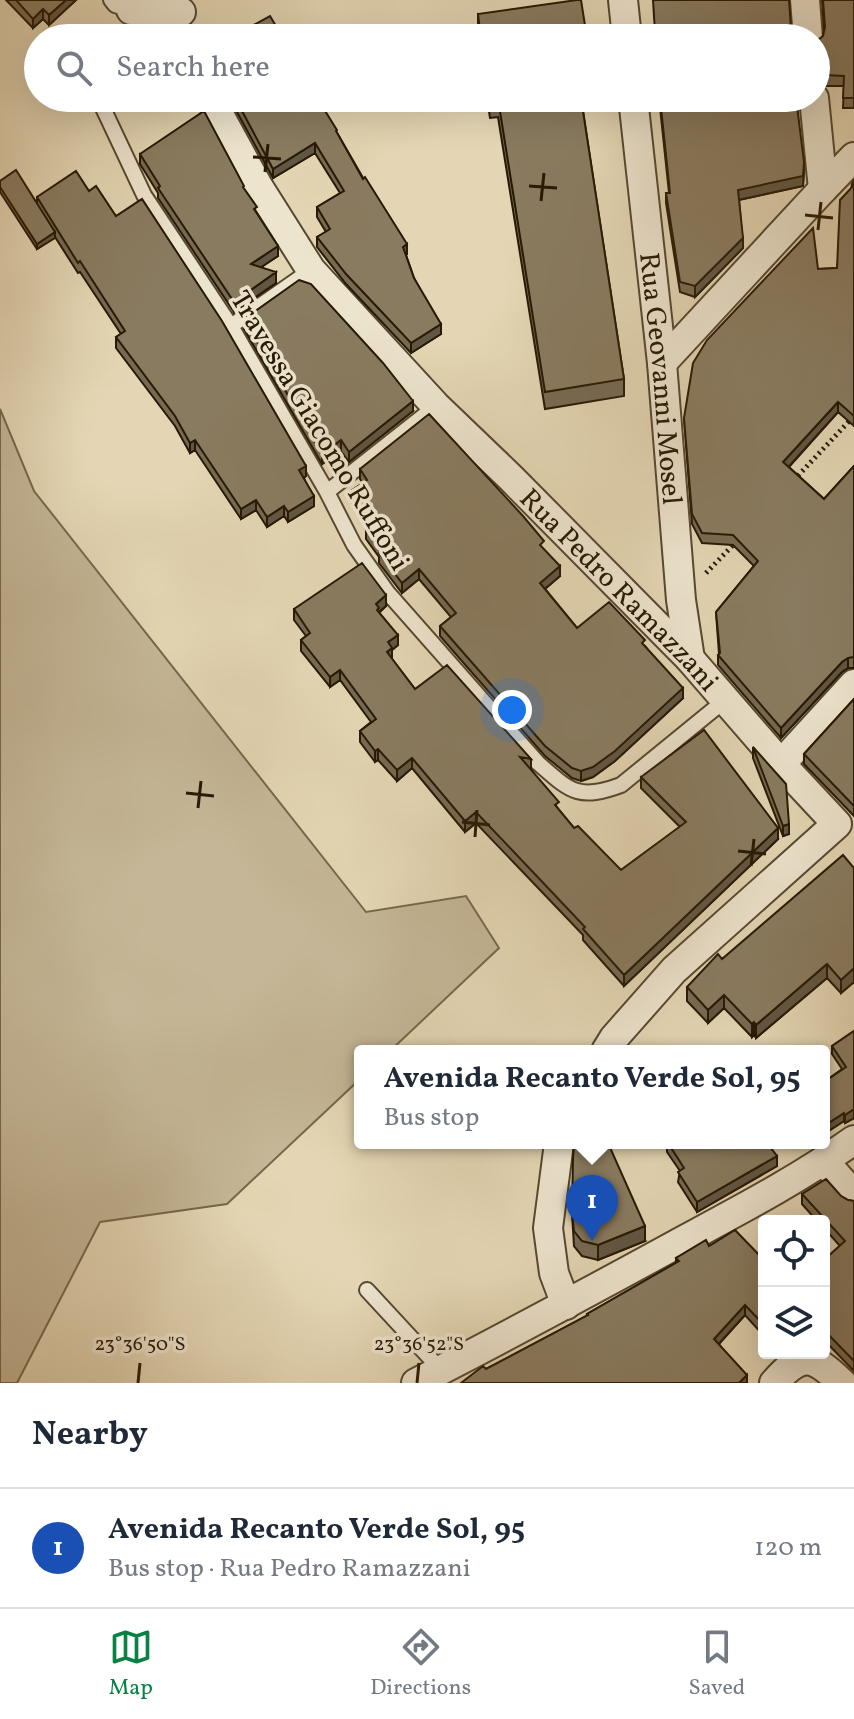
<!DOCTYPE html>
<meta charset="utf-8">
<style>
body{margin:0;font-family:Vollkorn,serif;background:#f6f6f7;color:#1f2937}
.controls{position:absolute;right:24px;bottom:24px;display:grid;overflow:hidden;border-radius:8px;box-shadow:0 8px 32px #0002}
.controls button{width:72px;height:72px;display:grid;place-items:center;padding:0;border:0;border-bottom:2px solid #e0e1e3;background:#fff;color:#1f2937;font:40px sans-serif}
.you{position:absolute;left:512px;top:710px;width:28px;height:28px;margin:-20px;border:6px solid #fff;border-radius:50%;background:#1a73e8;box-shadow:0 0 0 12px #1a73e833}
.badge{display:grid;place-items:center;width:52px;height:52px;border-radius:50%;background:#0b8043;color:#fff;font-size:26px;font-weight:700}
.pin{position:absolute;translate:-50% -66px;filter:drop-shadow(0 2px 4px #0008)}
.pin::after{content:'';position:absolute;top:42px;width:28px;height:24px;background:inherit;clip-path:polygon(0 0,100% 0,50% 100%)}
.popup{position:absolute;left:354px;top:1045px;width:476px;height:104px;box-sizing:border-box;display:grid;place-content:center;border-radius:8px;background:#fff;filter:drop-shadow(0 2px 6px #0005);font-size:26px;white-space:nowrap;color:#747a83}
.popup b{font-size:30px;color:#1f2937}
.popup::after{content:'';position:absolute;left:50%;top:100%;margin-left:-16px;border:16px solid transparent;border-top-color:#fff}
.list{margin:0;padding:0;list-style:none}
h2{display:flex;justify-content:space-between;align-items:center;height:104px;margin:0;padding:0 32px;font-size:34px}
h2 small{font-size:26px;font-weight:400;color:#747a83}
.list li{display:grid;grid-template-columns:52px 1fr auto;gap:24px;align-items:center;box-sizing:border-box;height:120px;padding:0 32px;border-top:2px solid #e0e1e3}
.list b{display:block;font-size:30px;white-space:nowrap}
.list p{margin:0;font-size:26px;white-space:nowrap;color:#747a83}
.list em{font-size:26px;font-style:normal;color:#747a83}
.icon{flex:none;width:44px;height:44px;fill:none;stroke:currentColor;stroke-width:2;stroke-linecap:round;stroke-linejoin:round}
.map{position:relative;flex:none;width:854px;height:1383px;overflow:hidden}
.search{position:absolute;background:#fff;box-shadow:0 8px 32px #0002;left:24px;right:24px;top:24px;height:88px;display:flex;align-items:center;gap:20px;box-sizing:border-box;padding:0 28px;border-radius:44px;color:#747a83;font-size:30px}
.sheet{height:224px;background:#fff}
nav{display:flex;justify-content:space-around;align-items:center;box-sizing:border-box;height:112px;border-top:2px solid #e0e1e3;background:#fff;font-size:22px;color:#747a83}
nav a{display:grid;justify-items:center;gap:4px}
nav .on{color:#0b8043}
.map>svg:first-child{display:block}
</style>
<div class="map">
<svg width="854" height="1383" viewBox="0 0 854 1383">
<rect width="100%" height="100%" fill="#e4d6b4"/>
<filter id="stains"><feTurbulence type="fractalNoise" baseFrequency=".0025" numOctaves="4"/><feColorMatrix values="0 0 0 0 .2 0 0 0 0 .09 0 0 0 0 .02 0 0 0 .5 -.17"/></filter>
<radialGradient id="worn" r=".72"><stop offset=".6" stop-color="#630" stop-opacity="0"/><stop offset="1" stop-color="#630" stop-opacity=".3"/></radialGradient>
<path fill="#c4b696" stroke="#76684d" stroke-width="2" d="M0 409 34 491 366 912 466 896 499 948 390 1051H360V1079L227 1204 100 1222 17 1383H0Z"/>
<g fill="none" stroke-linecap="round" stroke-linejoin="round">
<g stroke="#564830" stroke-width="18">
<path id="lane" d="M111 0 115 5 131 10
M103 108 144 195 231 326 327 492 354 545 388 593 538 763C570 791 578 801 621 785L724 701
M231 326 311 270
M327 492 436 406
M367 1290 441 1370"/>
</g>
<g stroke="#564830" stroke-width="32">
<g id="street">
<path d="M623 0 627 38"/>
<path d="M805 0 808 38"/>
<path d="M131 10 181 12"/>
<path id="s1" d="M210 98 258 186 311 270 436 406 511 478 690 659 781 764 837 824 674 970 614 1038 606 1051"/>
<path id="s2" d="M633 98 662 363 681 600 690 659"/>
<path d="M814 98 823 189"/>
<path d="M662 363 823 189 854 157"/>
<path d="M781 764 854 684"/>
<path d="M559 1143 548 1228 554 1273 566 1305"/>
<path d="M824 1161 854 1195"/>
<path d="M416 1383C503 1338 589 1292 675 1245 736 1212 798 1180 854 1140"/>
<path d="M774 1383C802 1351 813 1355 842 1383"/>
</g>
</g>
<path stroke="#271904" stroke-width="5" stroke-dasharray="2 4" stroke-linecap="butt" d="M794 480 854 416
M706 573 735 543"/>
<use href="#lane" stroke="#ede4ce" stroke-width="14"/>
<use href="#street" stroke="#ede4ce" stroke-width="28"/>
</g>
<path fill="#766a53" stroke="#271904" stroke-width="2" d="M6 0H76L49 25 43 19 33 28Z
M822 0H854V108H843L844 86H825L820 82H816V42L823 36 824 30Z
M478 14 587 38H478Z
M232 98H317L407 254 406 255 414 278 441 334 411 353 346 284 317 247V237L326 232 317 217V207L340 193 315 153 273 178 232 103Z
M487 98H594V104L582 105 624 379V396L545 409 498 117 490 118Z
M659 98H796L804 173 803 186 739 200 743 248 695 297 680 292 666 203V193H669Z
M140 154 244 189 278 256 261 267 276 283 234 312 158 198V193L140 164Z
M0 181 37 203V197L89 191 116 216 306 476 304 478 314 506 288 522 284 516 267 527 256 510 241 519 195 450 190 453 175 426 116 348V337L121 334 80 272 78 273 55 237 37 249 0 192Z
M854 181V426L838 412 789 467 824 499 854 466V668H848L842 672 781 738 718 665V655L719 654 716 612 754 566 733 545 702 543 692 524 684 418 818 269 837 268 852 184Z
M244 319 413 411 349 462 341 451 322 464 244 329Z
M360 469 544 550 560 576 545 589 577 628 645 646 683 698 615 761 593 777 581 781 572 778 545 756 440 636V626L451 617 419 579 402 593 379 563V557L366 539V529L368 527 351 501V491L363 483 360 479Z
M386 606 379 613 398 645 392 650V659L415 689 531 759V769L559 810 574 828 621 870 680 827 641 788V777L778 839 624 986 583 940V935L476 823 465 832 412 768 397 781 378 760 375 762 360 742V731L371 722 340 680 330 687 301 651V640L306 636 294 620V609Z
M854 699V816L804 764V754Z
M753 747 789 834 783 836 753 758Z
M854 868V982L841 993 827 978 756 1038 754 1035 752 1037 724 1008 708 1023 687 1001V987L722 959Z
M854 1031V1118L845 1123 844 1121 827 1132 826 1130 824 1131V1082L842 1069 832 1054V1046Z
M667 1143H767L777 1166 697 1212 678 1182 680 1171 667 1152Z
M802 1194 841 1196 848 1200 854 1201V1371L824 1340V1260L840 1246 824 1228V1221H817L802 1204Z
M572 1213 645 1241 598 1260 582 1256 574 1246Z
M709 1246 764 1260V1336L745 1315 719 1344 747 1383 486 1369 587 1316V1314L676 1263V1258Z"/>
<path fill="#605643" stroke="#271904" stroke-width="2" d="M66 0H76L49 25V15Z
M43 9V19L33 28V19Z
M315 143V153L273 178V169Z
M804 162 803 186 738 200V190Z
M55 232V238L37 249V244Z
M743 238V248L695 297V286Z
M407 244V254L403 257V247Z
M278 246V256L251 274V264Z
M276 272V283L234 312V302Z
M441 324V334L411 353V343Z
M413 401V411L349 462V452Z
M838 402V412L783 473V462Z
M195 440V450L190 453V443Z
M341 440V451L322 464V454Z
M306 466V476L299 481V470Z
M314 496V506L288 522V512Z
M256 500V510L241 519V509Z
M284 506V516L267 527V517Z
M560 566V576L540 593V583Z
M419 569V579L402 593V583Z
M386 595V606L379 612V619L376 604Z
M398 635V645L392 650V659L387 663 388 642Z
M848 658V668L842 672 781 738V728L842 662Z
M340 670V680L330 687V677Z
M683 688V698L615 761 593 777 581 781V771Z
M378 749V760L375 762V751Z
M412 758V768L397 781V770Z
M476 812V823L465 832V821Z
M789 824V834L783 836V826Z
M778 828V839L624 986V975Z
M827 964V978L756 1038V1025Z
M854 968V982L841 993V980Z
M724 995V1008L708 1023V1010Z
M754 1022V1035L752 1037V1024Z
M854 1109V1118L845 1123V1115Z
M844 1113V1121L827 1132V1124Z
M777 1156V1166L697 1212V1202Z
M645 1226V1241L598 1260V1245Z
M745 1305V1315L714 1349V1339Z
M747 1375V1383H739Z"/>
<path fill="#897b60" stroke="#271904" stroke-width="2" d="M16 0H66L49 15 43 9 33 19Z
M577 0H581L587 38H481L478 14Z
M653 0H789L791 29 795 38H653V33L655 32Z
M823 0H854V98H843L844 76 825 75 820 72 816 71V42L823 36 825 27Z
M270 16 283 38H230Z
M162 29 166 38H135Z
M235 98H317L337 130 336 131 363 179 365 177 407 244 403 247 414 278 441 324 411 343 346 274 317 237 330 229 317 207 344 191 315 143 273 169Z
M490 98H581L624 379 545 392 498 99 490 101Z
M660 98H796L804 162 803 176 738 190 743 238 695 286 680 282 666 193H670Z
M204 111 244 186 243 187 257 207 254 209 278 246 251 264 276 272 234 302 158 188 160 186 140 154Z
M16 170 55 232 37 244 0 187V181Z
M76 171 89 191 96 186 116 216 142 199 222 321 306 466 299 470 314 496 288 512 284 506 267 517 256 500 241 509 195 440 190 443 175 416 116 337 125 331 80 261 78 263 37 197Z
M854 181V416L838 402 783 462 824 499 854 466V657L848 658 842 662 781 728 718 655 720 653 716 612 758 561 733 535 702 533 692 514 684 418 693 363 707 340 813 228 818 269 837 268 840 200 854 185 852 184Z
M299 280 311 284 383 363 413 401 349 452 341 440 322 454 244 319Z
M429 414 523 516 544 541 540 545 560 566 540 583 577 628 609 602 645 640 642 643 683 688 615 751 593 767 581 771 572 768 545 746 440 626 456 613 419 569 402 583 379 553 382 551 366 529 373 524 351 491 367 480 360 469Z
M362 563 386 595 376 604 379 608 377 610 398 635 388 642 392 648 387 652 415 689 447 665 531 759 520 757 559 802 555 805 574 828 578 826 621 870 686 822 641 777 704 730 778 828 624 975 583 929 585 927 476 812 465 821 412 758 397 770 378 749 375 751 360 731 376 719 340 670 330 677 301 640 310 633 294 609Z
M854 699V806L804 754Z
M753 747 786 784 789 824 783 826Z
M843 855 854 868V968L841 980 827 964 756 1025 754 1022 752 1024 724 995 708 1010 687 987 718 954 722 959Z
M854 1031V1109L845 1115 844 1113 827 1124 826 1122 824 1123V1082L846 1067 832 1046Z
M574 1143H608L645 1226 598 1245 582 1241 574 1231 572 1213 573 1159Z
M668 1143H767L777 1156 697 1202 678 1172 684 1168Z
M826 1179 841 1196 848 1200 854 1201V1361L824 1330V1260L845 1241 802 1194Z
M735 1230 764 1260V1325L745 1305 714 1339 747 1375 739 1383H461L483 1366 486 1369 588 1315 587 1314 679 1261 676 1258 706 1240 709 1246Z"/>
<path fill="none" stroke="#271904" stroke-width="3" d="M253 157 281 159M265 172 268 144M529 186 557 188M541 201 544 173M805 215 833 218M818 230 821 202M186 793 214 796M198 808 201 781M462 822 490 825M475 837 477 810M738 851 766 854M751 866 754 839M138 1383 140 1363M417 1383 419 1363"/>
<g text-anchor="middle" stroke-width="7" stroke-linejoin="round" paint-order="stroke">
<g font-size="28" fill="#271904" stroke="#ede4ce">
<text dy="10" stroke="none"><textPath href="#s2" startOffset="282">Rua Geovanni Mosel</textPath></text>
<text transform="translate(321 430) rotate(59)" y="10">Travessa Giacomo Ruffoni</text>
<text dy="10" stroke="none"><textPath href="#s1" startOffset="644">Rua Pedro Ramazzani</textPath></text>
</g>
</g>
<g font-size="20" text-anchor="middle" fill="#271904" stroke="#ede4ce" stroke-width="7" stroke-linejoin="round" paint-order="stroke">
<text x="140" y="1350">23°36'50"S</text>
<text x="419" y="1350">23°36'52"S</text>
</g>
<rect width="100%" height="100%" filter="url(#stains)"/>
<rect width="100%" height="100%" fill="url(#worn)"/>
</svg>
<div class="controls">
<button><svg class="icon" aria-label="locate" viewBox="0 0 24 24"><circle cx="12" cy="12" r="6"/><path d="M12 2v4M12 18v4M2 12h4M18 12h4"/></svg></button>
<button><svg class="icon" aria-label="layers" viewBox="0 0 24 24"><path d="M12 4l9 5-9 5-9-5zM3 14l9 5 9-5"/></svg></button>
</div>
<div class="you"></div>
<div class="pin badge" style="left:592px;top:1241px;background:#1a4fb4">1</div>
<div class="popup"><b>Avenida Recanto Verde Sol, 95</b>Bus stop</div>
<div class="search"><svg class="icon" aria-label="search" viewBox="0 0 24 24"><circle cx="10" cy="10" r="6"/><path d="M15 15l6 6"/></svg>Search here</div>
</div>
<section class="sheet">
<h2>Nearby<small></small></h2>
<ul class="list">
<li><span class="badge" style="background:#1a4fb4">1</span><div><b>Avenida Recanto Verde Sol, 95</b><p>Bus stop · Rua Pedro Ramazzani</p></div><em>120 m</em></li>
</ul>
</section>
<nav>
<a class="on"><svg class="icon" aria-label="map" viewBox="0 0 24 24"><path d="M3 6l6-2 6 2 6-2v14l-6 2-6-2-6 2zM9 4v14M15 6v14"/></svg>Map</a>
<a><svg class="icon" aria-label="directions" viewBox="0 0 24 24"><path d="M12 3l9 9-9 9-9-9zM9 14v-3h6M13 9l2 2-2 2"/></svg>Directions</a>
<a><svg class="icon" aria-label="saved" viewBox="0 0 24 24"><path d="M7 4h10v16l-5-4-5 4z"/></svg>Saved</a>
</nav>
